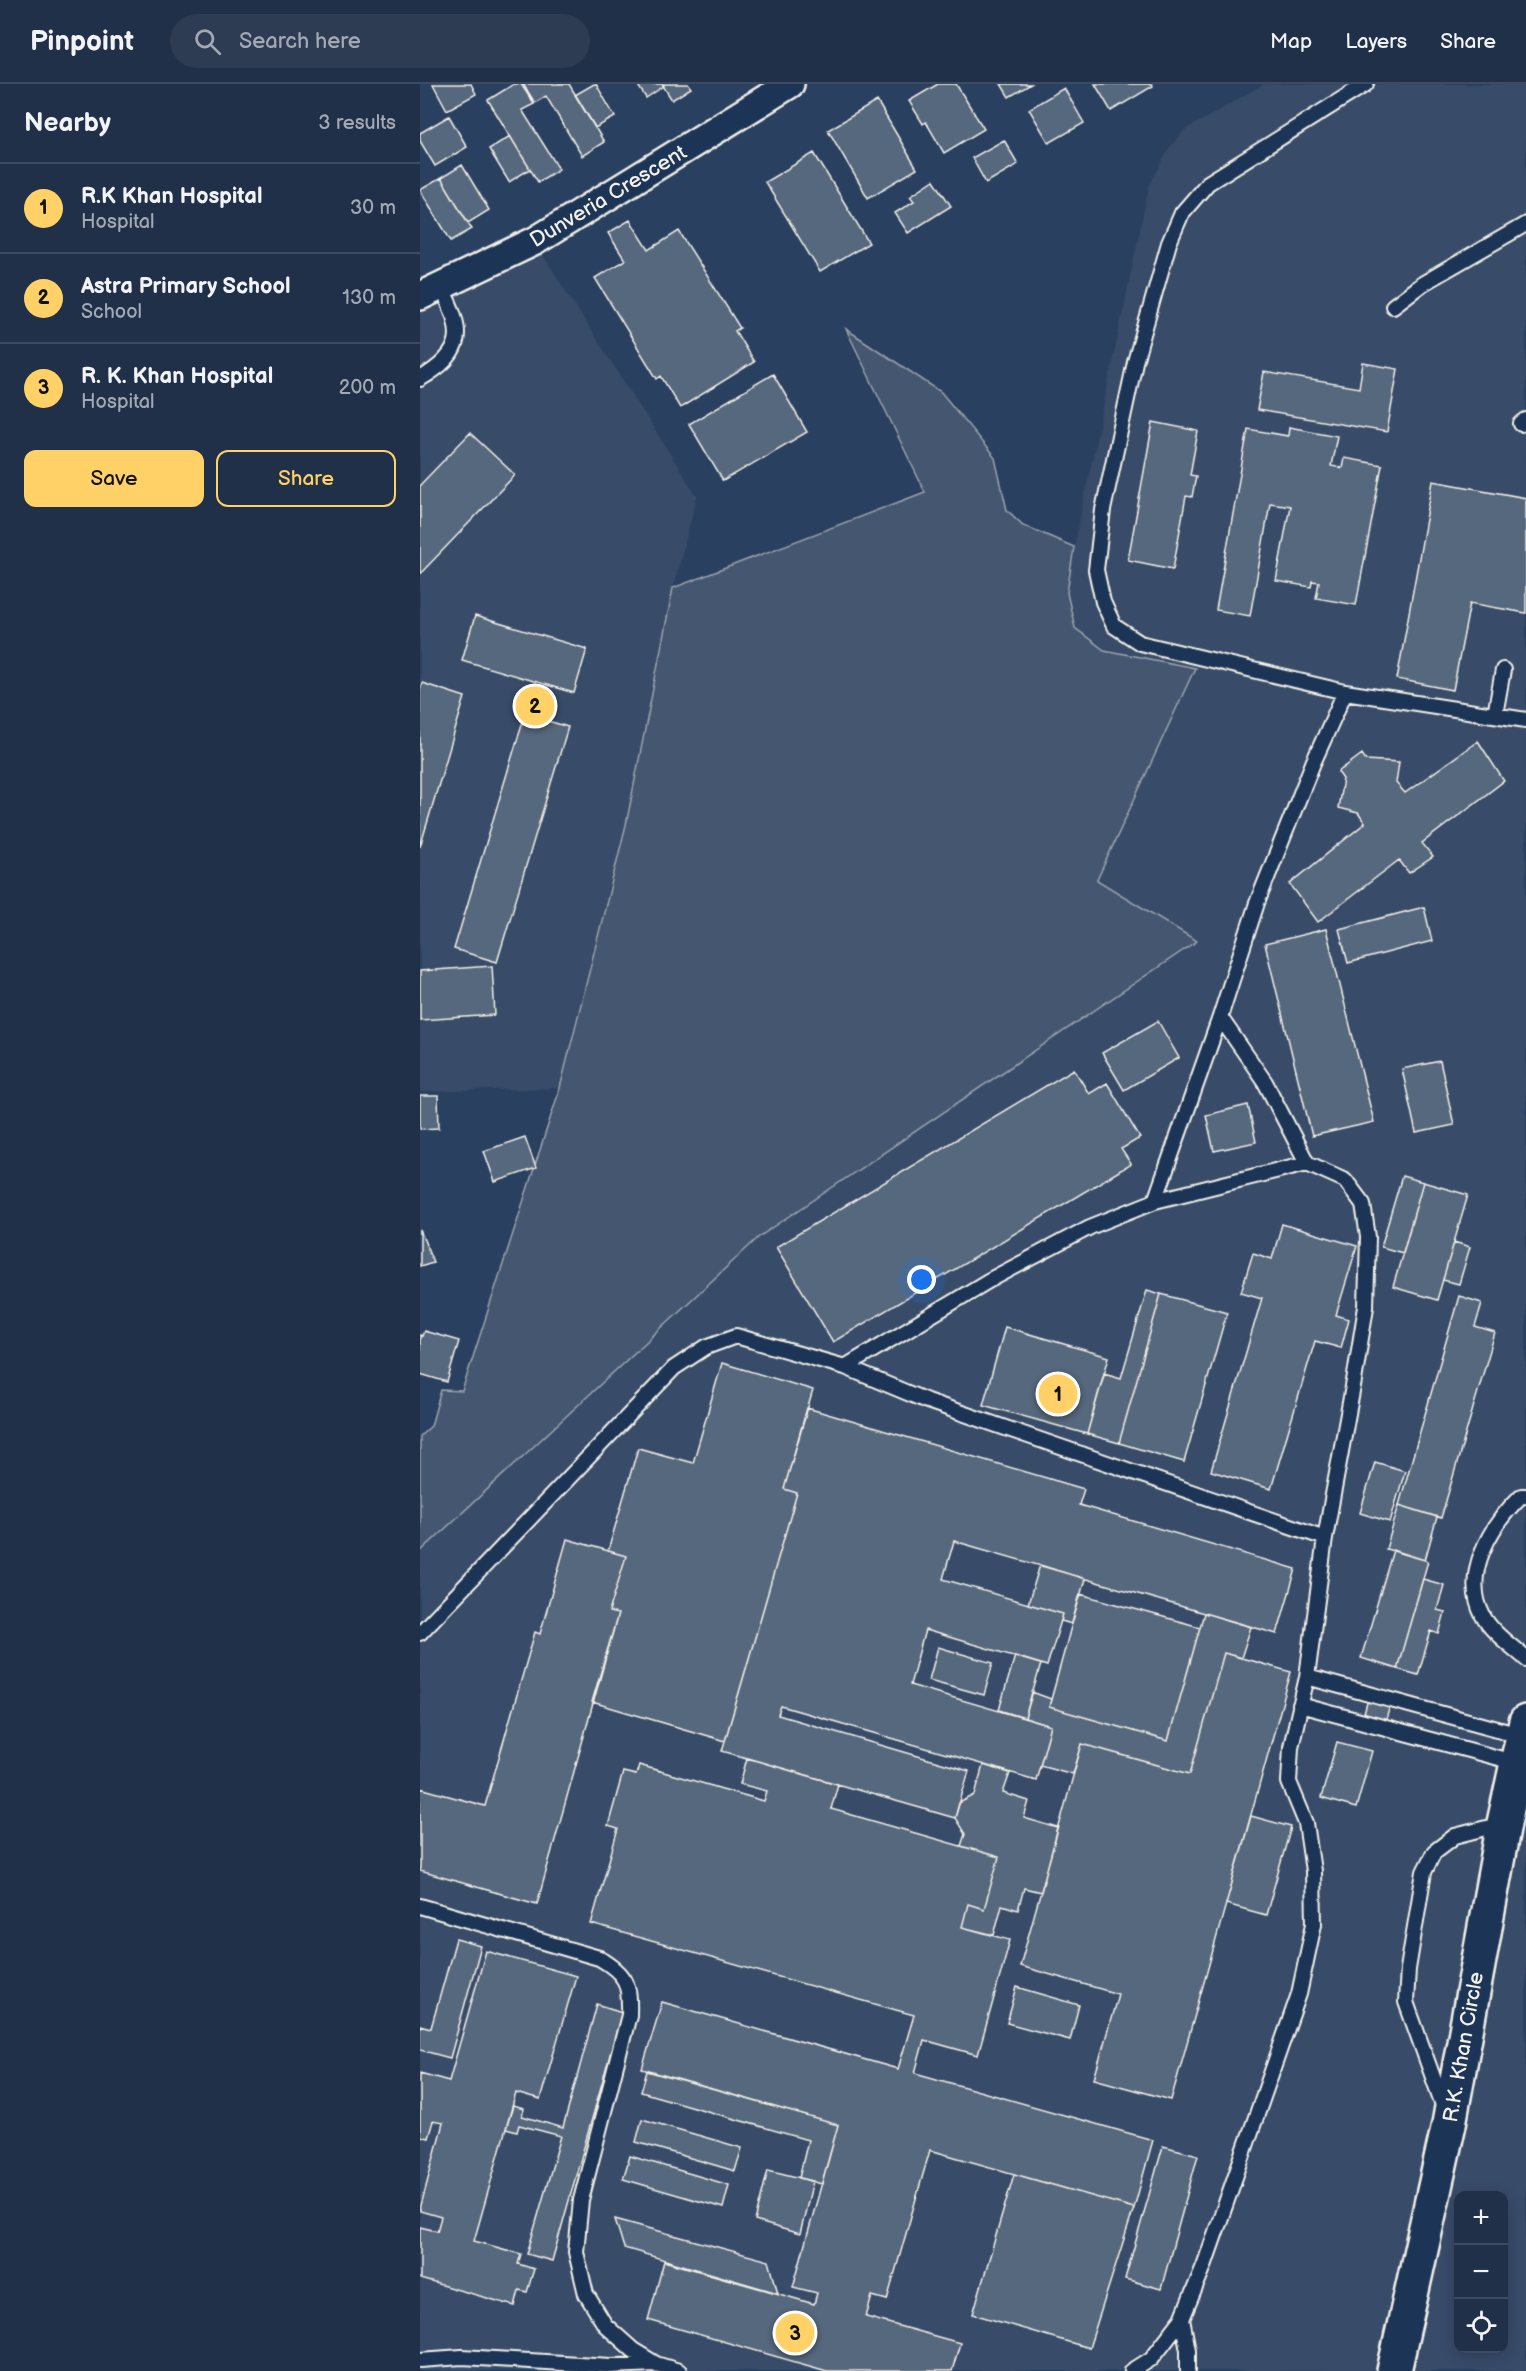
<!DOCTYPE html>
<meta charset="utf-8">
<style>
body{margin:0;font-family:"Balsamiq Sans",sans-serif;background:#2d3c52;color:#f1f3f6}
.controls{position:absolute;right:18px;bottom:18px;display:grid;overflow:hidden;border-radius:12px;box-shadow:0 3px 15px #0003}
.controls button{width:54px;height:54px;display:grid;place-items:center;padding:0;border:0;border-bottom:2px solid #3d4b60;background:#203048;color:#f1f3f6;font:30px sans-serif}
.you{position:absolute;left:502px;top:1196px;width:21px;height:21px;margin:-15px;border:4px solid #fff;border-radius:50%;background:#1a73e8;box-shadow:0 0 0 9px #1a73e833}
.badge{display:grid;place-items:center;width:39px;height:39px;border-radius:50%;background:#ffd166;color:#111;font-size:20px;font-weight:700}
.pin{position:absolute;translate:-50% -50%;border:3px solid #fff;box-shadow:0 2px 6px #0006}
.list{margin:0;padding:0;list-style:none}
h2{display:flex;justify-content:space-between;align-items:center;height:78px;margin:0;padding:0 24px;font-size:26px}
h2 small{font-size:20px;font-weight:400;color:#a2a9b4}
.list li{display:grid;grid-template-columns:39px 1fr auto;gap:18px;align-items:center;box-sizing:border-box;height:90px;padding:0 24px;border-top:2px solid #3d4b60}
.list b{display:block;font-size:22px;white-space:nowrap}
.list p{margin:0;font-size:20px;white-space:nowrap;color:#a2a9b4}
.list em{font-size:20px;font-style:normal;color:#a2a9b4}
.actions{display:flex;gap:12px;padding:18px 24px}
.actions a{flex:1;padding:14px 0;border:2px solid #ffd166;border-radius:12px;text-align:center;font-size:21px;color:#ffd166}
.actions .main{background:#ffd166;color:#111}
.icon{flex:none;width:33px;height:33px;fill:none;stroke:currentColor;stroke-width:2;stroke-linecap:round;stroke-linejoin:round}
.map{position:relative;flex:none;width:1106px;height:2287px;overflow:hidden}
header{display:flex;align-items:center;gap:36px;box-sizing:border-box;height:84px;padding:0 30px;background:#203048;border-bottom:2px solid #3d4b60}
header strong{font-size:28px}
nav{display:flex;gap:33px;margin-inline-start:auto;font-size:21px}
.search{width:420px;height:54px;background:#2d3c52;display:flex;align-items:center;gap:15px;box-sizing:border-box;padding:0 21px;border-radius:33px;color:#a2a9b4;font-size:22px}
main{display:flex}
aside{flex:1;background:#203048}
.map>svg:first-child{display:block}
</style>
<header>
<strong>Pinpoint</strong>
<div class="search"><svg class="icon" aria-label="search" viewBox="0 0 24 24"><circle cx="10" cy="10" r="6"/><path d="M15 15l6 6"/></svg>Search here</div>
<nav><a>Map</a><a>Layers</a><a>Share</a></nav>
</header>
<main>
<aside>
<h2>Nearby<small>3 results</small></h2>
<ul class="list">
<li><span class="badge">1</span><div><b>R.K Khan Hospital</b><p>Hospital</p></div><em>30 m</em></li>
<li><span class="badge">2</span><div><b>Astra Primary School</b><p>School</p></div><em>130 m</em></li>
<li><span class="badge">3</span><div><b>R. K. Khan Hospital</b><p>Hospital</p></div><em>200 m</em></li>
</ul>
<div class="actions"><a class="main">Save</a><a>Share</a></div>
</aside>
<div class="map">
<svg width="1106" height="2287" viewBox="0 0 1106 2287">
<rect width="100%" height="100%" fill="#2a4060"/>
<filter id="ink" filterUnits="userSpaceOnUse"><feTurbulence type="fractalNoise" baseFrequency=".0167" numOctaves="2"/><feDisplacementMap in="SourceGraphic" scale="12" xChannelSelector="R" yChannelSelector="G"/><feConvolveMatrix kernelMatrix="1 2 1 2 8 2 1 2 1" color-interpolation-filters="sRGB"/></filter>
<g filter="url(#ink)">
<path fill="#374c69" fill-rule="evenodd" d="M844 0H1106V2287H0V1468L339 1153 776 858 677 796 775 584 684 566 655 544 647 509 654 463 729 102 750 63 765 46ZM1038 2112H1084V2264H1038Z
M119 165 277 412 253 504 206 741 140 1004 0 1008V224Z"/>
<path fill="#445771" stroke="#9ca4ac" stroke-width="1.5" d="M426 245 521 308 575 374 587 426 603 441 654 463 647 509 655 544 684 566 775 584 677 796 777 857 339 1153 0 1468V1352L11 1342 21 1306 42 1307 140 1004 206 741 253 504 505 408Z"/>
<path fill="#56677d" stroke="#f4f1e8" stroke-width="1.5" d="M13 0H51L56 10 27 26Z
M94 0H101L114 20 102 26 139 85 118 98 68 16Z
M103 0H149L184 58 162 72 126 12 115 19Z
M174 0H176L195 33 175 44 155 11Z
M217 0H242L244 2 226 14Z
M242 0H268L271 4 252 16Z
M518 0H536L564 45 524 69 506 38 503 40 489 17Z
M581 0H611L589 13Z
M675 0H732L733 2 691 27Z
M644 4 664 39 629 59 609 25Z
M457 17 497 85 448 114 408 46Z
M29 32 47 63 15 82 0 57V49Z
M90 52 110 85 89 98 69 65Z
M584 56 598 80 566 99 552 74Z
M394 69 449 159 400 188 345 98Z
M42 81 69 126 48 139 21 94Z
M21 94 52 145 31 157 0 106Z
M514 96 531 122 488 149 475 129 494 117 490 112Z
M210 136 229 166 259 147 320 244 315 247 334 278 260 324 241 292 237 295 175 194 205 176 188 149Z
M943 279 978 285 967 348 837 326 844 288 939 304Z
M353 290 387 348 303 397 269 340Z
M733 338 778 347 770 391 776 392 772 413 766 412 753 485 708 476Z
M869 343 917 352 911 382 922 384 924 374 962 381 936 521 896 514 899 498 892 497 891 503 856 497 870 422 850 419 830 532 796 526 828 345 868 352Z
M50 349 95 391 0 490V401Z
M1013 397 1106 414V529L1050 519 1033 606 977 595Z
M55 532 167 565 154 609 42 576Z
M2 599 45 613 0 763V605Z
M105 630 148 643 77 878 34 865Z
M1058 657 1084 697 1002 759 1013 773 989 789 979 776 898 838 870 800 945 739 938 729 918 724 923 695 918 688 942 670 946 676 979 678 976 699 985 709Z
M1004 823 1012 857 928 879 919 845Z
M906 845 954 1038 892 1052 845 860Z
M72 882 75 931 0 936V887Z
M738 937 759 974 704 1006 682 969Z
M1020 977 1034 1041 996 1049 982 985Z
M654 985 669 1010 687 999 720 1054 701 1065 711 1080 413 1258 356 1163Z
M0 1012H18L19 1044 0 1045Z
M828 1021 836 1058 794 1067 786 1031Z
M105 1053 116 1084 75 1098 64 1067Z
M982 1092 1003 1098 983 1169 961 1163Z
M1003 1098 1048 1111 1017 1216 973 1203Z
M862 1140 937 1162 916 1231 929 1235 921 1264 895 1257 851 1405 791 1387 842 1214 821 1208 833 1169 852 1175Z
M0 1146 13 1178 0 1182Z
M1034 1158 1050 1163 1039 1200 1023 1196Z
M727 1206 741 1210 699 1359 667 1350 684 1289 701 1294Z
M741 1210 807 1228 764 1378 699 1359Z
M1039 1212 1062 1219 1055 1243 1075 1249 1021 1434 979 1421Z
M585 1243 689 1273 667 1350 563 1321Z
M4 1247 39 1257 27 1298 0 1290V1251L2 1252Z
M302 1279 393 1306 364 1405 377 1409 305 1657 172 1618 198 1530 189 1528 206 1472 188 1467 218 1364 273 1379Z
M387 1324 664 1405 659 1421 876 1485 857 1550 534 1457 523 1495 643 1530 627 1582 505 1546 490 1601 631 1642 616 1696 361 1622 358 1631 549 1687 535 1734 302 1667 377 1409 364 1405Z
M955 1378 985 1387 970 1438 940 1429Z
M979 1421 1017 1433 1005 1476 966 1465Z
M147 1455 206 1472 189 1528 198 1530 117 1820 0 1787V1704L65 1722 115 1548 120 1550Z
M973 1466 1008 1477 977 1585 941 1574Z
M620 1481 665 1495 652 1540 641 1537 643 1530 608 1520Z
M1003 1495 1024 1501 1017 1526 1025 1528 1019 1550 1011 1547 998 1591 977 1585Z
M660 1510 780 1543 748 1657 629 1623Z
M784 1529 831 1543 821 1574 804 1569 770 1690 662 1660 653 1690 620 1681 631 1642 605 1634 612 1608 631 1615 629 1623 748 1657Z
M518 1563 573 1579 564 1611 509 1596Z
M804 1569 871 1588 751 2016 674 1995 698 1910 600 1882 662 1660 770 1690Z
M595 1572 621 1580 605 1634 579 1626Z
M948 1615 970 1621 966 1636 944 1630Z
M917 1658 952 1667 936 1724 901 1714Z
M327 1674 418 1700 411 1725 579 1773 564 1825 548 1820 542 1843 590 1856 558 1971 504 1956 495 1989 733 2056 714 2124 510 2066 467 2216 452 2212 446 2233 540 2259 532 2287H407L228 2236 244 2177 394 2220 397 2209 373 2203 418 2041 222 1985 242 1918 478 1985 494 1931 171 1840 198 1745 188 1742 203 1688 216 1691 219 1681 344 1717 347 1707 320 1700Z
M563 1681 590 1689 583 1709 609 1717 604 1734 638 1744 621 1808 604 1804 598 1826 582 1821 574 1851 542 1843 548 1820 564 1825 579 1773 541 1762 545 1750 535 1734 539 1719 555 1711Z
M831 1732 871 1743 846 1831 806 1820Z
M36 1855 61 1862 30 1974 0 1966V1941L11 1944Z
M66 1867 156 1892 120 2016 96 2009 54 2157 101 2170 98 2180 114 2185 107 2208 99 2206 95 2222 0 2195V2143L17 2147 21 2133 0 2127V2125L23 2039 13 2037 8 2054 0 2052V1989L29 1997Z
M597 1903 659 1921 650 1956 587 1939Z
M177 1920 202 1928 132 2177 107 2170 141 2052 99 2041 97 2048 86 2045 93 2022 104 2025 102 2032 143 2044Z
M227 1987 418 2041 402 2100 379 2094 388 2056 221 2008Z
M222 2035 322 2064 315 2087 216 2058Z
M743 2062 778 2071 741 2205 705 2195Z
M210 2072 309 2101 303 2124 203 2095Z
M348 2086 393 2097 380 2150 335 2137Z
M594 2090 714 2124 669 2264 553 2230Z
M195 2135 349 2177 358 2209 204 2164Z"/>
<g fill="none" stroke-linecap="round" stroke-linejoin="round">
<g stroke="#f4f1e8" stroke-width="18">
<path id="lane" d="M946 0 788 99 762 129 749 159 715 278 683 426 676 486 683 518 694 542 720 559 925 608 1106 636
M973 222 1002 200 1106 140
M0 295C45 269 45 247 21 203
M1101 340 1106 336
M1075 631 1083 586
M800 933 845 998 887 1079
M735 1117 800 933 837 819 893 679 925 608
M425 1283 507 1317 905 1454
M1106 1412H1101C1071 1441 1041 1490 1063 1532 1072 1549 1092 1562 1106 1575
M0 1549 254 1284 286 1263 316 1252 425 1283 568 1197 670 1143 735 1117 887 1079 925 1096 943 1120 948 1153 946 1223 934 1297 905 1454 887 1593 871 1663 869 1698 886 1739 893 1787 894 1840 879 1910 784 2182 762 2235 731 2275 712 2287
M887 1593 1103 1652
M880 1621 1097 1679
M0 1822 179 1874C207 1890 210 1900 209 1931L161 2116 156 2168 166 2210 185 2241 213 2266 236 2280
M1024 2024 986 1918 988 1885 1004 1788 1014 1768 1035 1752 1082 1740
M762 2235 768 2266V2287
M0 2276 42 2273 191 2282 236 2280 259 2287"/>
</g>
<g stroke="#f4f1e8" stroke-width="32">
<path id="street" d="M0 212 115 157 370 0"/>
</g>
<g stroke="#f4f1e8" stroke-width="38">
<path id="secondary" d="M974 2287 1029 2040 1084 1739 1106 1638"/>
</g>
<use href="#lane" stroke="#1d3557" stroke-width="14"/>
<use href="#street" stroke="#1d3557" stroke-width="27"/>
<use href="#secondary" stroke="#1d3557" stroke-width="33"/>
</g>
</g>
<g text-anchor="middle" stroke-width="6" stroke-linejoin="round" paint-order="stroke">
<g font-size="21" fill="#f4f1e8" stroke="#1d3557">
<text transform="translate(188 112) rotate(-31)" y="7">Dunveria Crescent</text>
<text transform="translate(1043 1963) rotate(-80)" y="7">R.K. Khan Circle</text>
</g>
</g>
</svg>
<div class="controls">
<button>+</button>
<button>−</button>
<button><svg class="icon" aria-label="locate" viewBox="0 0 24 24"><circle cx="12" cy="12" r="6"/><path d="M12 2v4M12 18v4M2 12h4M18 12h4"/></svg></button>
</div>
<div class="you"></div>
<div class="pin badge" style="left:638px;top:1310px">1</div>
<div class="pin badge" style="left:115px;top:622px">2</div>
<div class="pin badge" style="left:375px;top:2249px">3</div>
</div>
</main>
